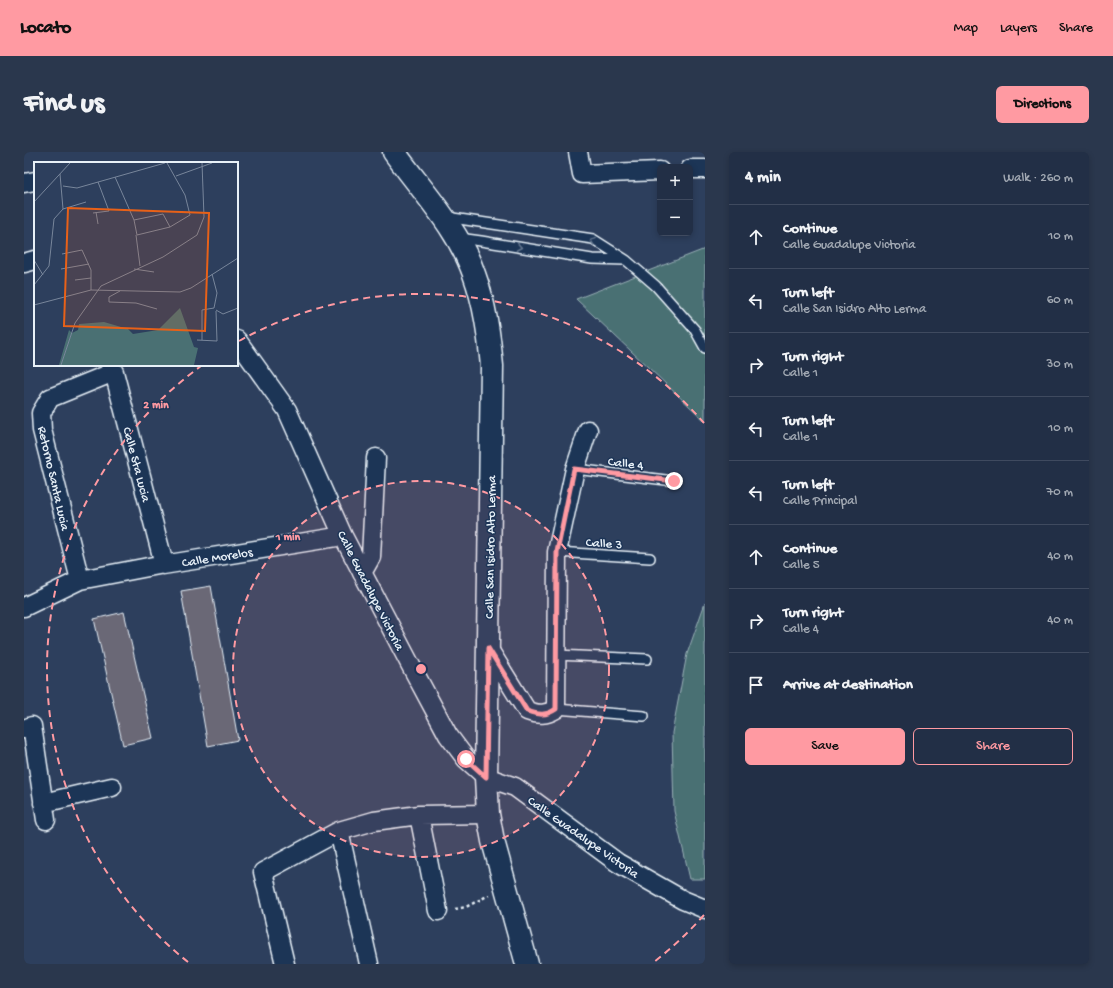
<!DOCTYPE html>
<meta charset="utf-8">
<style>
body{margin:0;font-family:"Gochi Hand",sans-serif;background:#2a374d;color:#f1f3f6}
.controls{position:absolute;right:12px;top:12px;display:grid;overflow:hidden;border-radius:6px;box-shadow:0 2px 6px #0003}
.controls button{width:36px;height:36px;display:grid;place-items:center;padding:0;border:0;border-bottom:1px solid #3f4a5f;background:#222f46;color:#f1f3f6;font:20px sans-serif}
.stop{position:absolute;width:12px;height:12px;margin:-9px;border:3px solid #ff9aa2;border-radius:50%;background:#fff}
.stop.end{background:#ff9aa2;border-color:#fff;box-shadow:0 1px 4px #0008}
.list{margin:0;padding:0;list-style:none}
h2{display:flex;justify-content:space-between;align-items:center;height:52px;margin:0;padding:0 16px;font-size:17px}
h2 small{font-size:13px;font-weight:400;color:#a2a9b3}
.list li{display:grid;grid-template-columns:26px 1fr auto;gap:12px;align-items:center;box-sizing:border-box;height:64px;padding:0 16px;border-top:1px solid #3f4a5f}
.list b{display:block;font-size:15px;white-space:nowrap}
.list p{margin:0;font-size:13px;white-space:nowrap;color:#a2a9b3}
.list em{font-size:13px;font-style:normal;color:#a2a9b3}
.actions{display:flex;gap:8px;padding:12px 16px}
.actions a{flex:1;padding:9px 0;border:1px solid #ff9aa2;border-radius:6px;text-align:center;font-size:14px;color:#ff9aa2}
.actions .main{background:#ff9aa2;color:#111}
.icon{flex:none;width:22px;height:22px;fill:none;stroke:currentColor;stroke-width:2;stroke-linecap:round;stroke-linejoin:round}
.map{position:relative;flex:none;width:681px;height:812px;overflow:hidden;border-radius:6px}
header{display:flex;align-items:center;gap:24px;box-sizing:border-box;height:56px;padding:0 20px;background:#ff9aa2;color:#111}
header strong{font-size:19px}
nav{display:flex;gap:22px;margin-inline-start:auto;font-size:14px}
.intro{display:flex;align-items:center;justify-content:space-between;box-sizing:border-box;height:96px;padding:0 24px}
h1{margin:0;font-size:28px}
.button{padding:10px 18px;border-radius:6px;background:#ff9aa2;color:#111;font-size:14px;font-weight:700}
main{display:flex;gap:24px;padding:0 24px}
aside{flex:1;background:#222f46;border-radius:6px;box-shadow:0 2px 6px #0003}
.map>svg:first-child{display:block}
</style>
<header>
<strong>Locato</strong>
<nav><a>Map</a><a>Layers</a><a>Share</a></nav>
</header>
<div class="intro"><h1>Find us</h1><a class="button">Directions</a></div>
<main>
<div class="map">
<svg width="681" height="812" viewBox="0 0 681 812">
<rect width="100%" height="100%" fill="#2d3f5d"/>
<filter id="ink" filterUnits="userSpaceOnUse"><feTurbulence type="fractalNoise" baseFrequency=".025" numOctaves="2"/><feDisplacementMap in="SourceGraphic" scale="8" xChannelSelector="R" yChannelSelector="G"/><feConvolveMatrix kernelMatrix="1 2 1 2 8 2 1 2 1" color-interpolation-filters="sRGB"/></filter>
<g filter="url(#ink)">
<path fill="#4a7073" stroke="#99b0b6" d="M681 97V269L552 147Z
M681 451V727H666L650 659 648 581 663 502Z"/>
<path fill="#6b6776" stroke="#e8f1f8" d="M187 434 214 588 184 594 157 439Z
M100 460 129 586 99 593 70 467Z"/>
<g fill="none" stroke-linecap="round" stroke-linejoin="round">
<g stroke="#e8f1f8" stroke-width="12">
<path id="service" d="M422 65 569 87 602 108 632 134 671 178 681 196
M435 86 457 89 568 107 601 108
M551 317 650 329
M533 400 626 406
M532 503 623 507
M532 557 620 564"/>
</g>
<g stroke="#e8f1f8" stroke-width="21">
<path id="minor" d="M554 0 558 22 636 19
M666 17H681
M0 31 11 29
M0 111 11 108
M213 188 263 258 319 384 387 514 424 583 442 607 462 625 491 635 594 711 659 748 681 757
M139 413 319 384
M338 421 347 405 352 306
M56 428 18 278 17 261 26 246 90 220
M0 455 56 428 140 412 90 220 86 213
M464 496 503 559C515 563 522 563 532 557L533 400 551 317 564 278
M0 577 8 574 22 668
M19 651 88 635
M395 663 414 759
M315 679 345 812
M261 812 239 720 315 679 350 669 395 663 464 662"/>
</g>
<g stroke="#e8f1f8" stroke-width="25">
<path id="tertiary" d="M370 0C398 39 434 76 450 122 461 152 465 183 468 214L462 625 464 662 469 689 503 812"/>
</g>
<path stroke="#e8f1f8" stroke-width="2.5" stroke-dasharray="3 3" stroke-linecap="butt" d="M431 757 442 755 465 743"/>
<use href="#service" stroke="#1d3557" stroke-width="9"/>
<use href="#minor" stroke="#1d3557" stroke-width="18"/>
<use href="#tertiary" stroke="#1d3557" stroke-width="22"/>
</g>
<defs><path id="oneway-chevron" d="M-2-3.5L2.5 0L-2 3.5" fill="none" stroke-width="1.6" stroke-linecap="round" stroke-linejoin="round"/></defs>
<g stroke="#64778f">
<use href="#oneway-chevron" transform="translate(569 89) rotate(-160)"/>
<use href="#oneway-chevron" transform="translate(495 95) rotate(10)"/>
</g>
</g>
<g fill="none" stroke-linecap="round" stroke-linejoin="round" filter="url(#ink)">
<path stroke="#ff9aa2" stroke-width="5" d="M442 607 462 625 464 496 503 559C515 563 522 564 532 557L533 400 550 317 650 329"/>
</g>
<circle cx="397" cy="517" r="188" fill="#ff9aa2" fill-opacity=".12"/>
<g fill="none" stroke="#ff9aa2" stroke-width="2" stroke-dasharray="7 5">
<circle cx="397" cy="517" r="188"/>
<path d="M680 763A375 375 0 0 1 630 810M164 810A375 375 0 0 1 177 214M215 189A375 375 0 0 1 680 271"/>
</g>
<g text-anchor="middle" stroke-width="3" stroke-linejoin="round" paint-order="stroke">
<g font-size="13" fill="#e8f1f8" stroke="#1d3557">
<text transform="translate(602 310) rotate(7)" y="5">Calle 4</text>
<text transform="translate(114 312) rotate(75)" y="5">Calle Sta Lucia</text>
<text transform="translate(31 326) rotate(77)" y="5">Retorno Santa Lucia</text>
<text transform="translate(580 390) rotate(4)" y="5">Calle 3</text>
<text transform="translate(465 395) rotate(-89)" y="5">Calle San Isidro Alto Lerma</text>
<text transform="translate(193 404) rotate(-9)" y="5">Calle Morelos</text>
<text transform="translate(348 438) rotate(63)" y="5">Calle Guadalupe Victoria</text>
<text transform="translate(560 684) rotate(35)" y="5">Calle Guadalupe Victoria</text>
</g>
</g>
<g transform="translate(10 10)">
<rect width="204" height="204" fill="#2d3f5d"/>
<path d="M146 146 160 185 164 186 160 203H25L35 168 38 171 44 168 45 162 70 160 94 167 99 172 124 168Z" fill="#4a7073"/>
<path fill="none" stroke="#78869b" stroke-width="1" d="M142 14 178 1M81 15 100 58 103 73 136 65 156 53 151 33 133 1M29 24 43 26 131 1M0 40 36 1M29 47 52 40M62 50 64 62M59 51 75 49 64 20M100 58 129 52 136 65M102 73 106 104M28 92 48 88 57 108V128M0 98 9 113M27 107 55 102M100 107 120 110M178 112 183 131 180 146M41 118 57 116M0 123 15 104 20 57 29 47 26 12M86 129 75 135V140L102 141 123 147M0 143 57 128 146 130 157 126 204 96M182 148 189 152 204 146M163 178 183 179 182 149M168 178V148L180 146M27 203 41 161 67 124 129 95 163 73 170 55 168 1"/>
<path fill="#e86118" fill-opacity="0.15" stroke="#e86118" stroke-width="2" d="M34 46 175 51 171 169 30 164Z"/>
<rect width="204" height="204" fill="none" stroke="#e8f1f8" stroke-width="2"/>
</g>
<circle cx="397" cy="517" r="6" fill="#ff9aa2" stroke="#1d3557" stroke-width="2"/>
<g font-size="12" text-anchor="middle" font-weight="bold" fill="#ff9aa2" stroke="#1d3557" stroke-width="3" stroke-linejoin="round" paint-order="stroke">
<text x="132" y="256">2 min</text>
<text x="264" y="388">1 min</text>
</g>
</svg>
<div class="controls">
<button>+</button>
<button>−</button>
</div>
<div class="stop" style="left:442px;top:607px"></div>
<div class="stop end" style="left:650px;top:329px"></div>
</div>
<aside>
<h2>4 min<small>Walk · 260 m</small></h2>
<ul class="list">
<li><svg class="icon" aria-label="ahead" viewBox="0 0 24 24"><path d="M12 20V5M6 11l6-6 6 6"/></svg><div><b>Continue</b><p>Calle Guadalupe Victoria</p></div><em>10 m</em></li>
<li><svg class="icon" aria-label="left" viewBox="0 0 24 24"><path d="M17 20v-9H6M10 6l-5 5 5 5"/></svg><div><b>Turn left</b><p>Calle San Isidro Alto Lerma</p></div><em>60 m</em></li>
<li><svg class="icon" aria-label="right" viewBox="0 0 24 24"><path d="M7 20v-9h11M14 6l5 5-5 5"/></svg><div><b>Turn right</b><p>Calle 1</p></div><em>30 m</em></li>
<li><svg class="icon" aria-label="left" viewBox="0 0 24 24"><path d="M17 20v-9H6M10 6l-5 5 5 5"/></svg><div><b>Turn left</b><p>Calle 1</p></div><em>10 m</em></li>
<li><svg class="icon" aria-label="left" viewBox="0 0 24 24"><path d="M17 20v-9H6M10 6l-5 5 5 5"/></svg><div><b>Turn left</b><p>Calle Principal</p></div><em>70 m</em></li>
<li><svg class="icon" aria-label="ahead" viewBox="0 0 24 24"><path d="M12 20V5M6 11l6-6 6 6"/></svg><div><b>Continue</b><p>Calle 5</p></div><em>40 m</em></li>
<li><svg class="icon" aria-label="right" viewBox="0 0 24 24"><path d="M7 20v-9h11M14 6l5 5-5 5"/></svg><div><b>Turn right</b><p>Calle 4</p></div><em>40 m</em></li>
<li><svg class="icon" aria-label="arrive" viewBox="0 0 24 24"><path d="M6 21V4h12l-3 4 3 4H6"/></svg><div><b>Arrive at destination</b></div></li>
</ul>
<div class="actions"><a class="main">Save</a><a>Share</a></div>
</aside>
</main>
